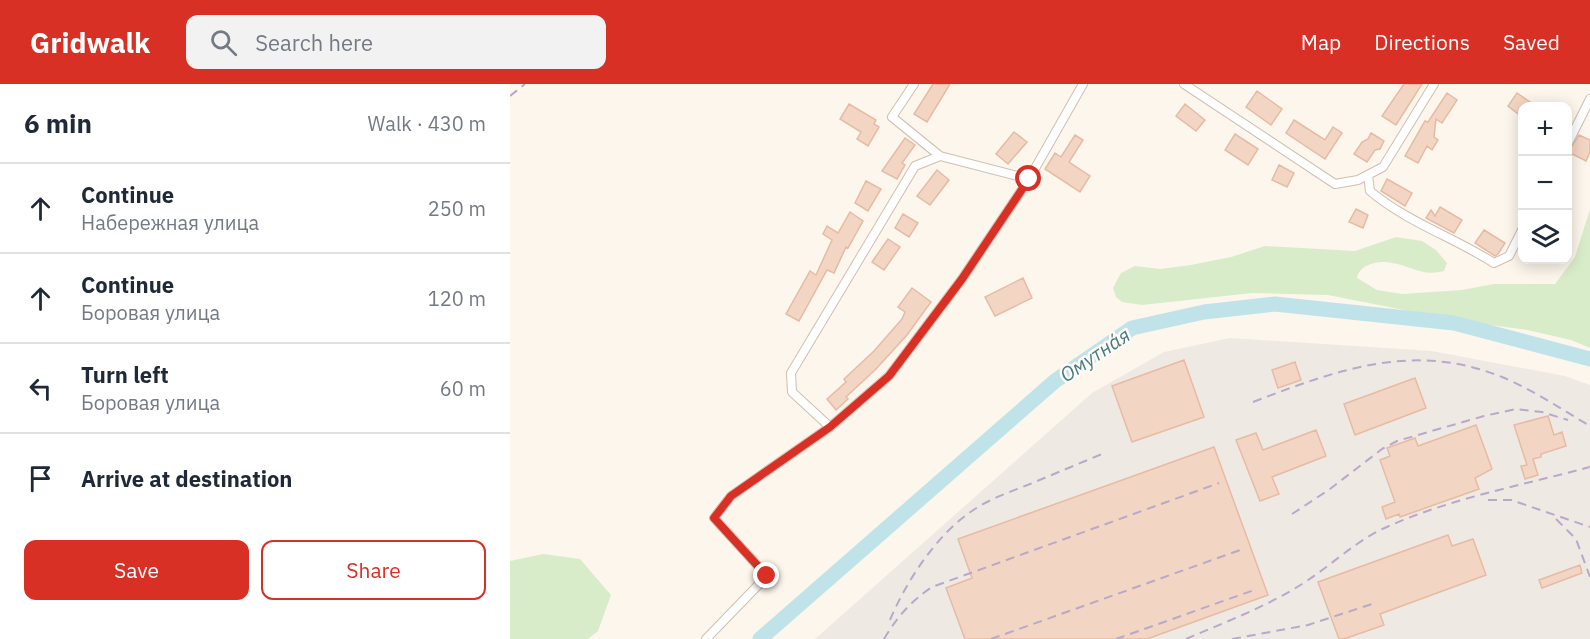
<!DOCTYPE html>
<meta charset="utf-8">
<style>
body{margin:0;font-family:"IBM Plex Sans",sans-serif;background:#f2f2f3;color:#1f2937}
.controls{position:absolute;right:18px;top:18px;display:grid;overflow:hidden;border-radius:12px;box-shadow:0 3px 15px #0003}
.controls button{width:54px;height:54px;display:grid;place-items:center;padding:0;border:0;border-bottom:2px solid #e0e1e3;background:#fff;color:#1f2937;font:30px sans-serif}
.stop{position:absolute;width:18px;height:18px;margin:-14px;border:4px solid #d93025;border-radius:50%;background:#fff}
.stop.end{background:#d93025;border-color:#fff;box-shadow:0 2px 6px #0008}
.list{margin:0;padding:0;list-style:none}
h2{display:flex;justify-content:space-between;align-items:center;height:78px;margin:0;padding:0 24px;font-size:26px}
h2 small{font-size:20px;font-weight:400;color:#747a83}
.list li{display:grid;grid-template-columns:39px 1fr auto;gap:18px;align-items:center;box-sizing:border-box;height:90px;padding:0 24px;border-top:2px solid #e0e1e3}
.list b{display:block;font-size:22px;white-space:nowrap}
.list p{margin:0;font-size:20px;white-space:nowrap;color:#747a83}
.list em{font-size:20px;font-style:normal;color:#747a83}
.actions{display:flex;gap:12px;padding:18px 24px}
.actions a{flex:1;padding:14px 0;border:2px solid #d93025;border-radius:12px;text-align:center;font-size:21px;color:#d93025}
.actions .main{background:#d93025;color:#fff}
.icon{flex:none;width:33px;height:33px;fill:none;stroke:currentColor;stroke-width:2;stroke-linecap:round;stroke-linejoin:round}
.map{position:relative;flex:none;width:1080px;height:555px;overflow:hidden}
header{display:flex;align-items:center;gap:36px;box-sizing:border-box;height:84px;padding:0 30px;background:#d93025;color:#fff}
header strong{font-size:28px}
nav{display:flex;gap:33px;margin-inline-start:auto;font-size:21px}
.search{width:420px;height:54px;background:#f2f2f3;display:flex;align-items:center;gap:15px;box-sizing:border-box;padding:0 21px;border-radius:12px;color:#747a83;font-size:22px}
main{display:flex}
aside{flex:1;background:#fff}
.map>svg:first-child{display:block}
</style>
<header>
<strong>Gridwalk</strong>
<div class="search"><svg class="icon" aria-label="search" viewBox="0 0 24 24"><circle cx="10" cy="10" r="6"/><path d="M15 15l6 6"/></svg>Search here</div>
<nav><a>Map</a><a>Directions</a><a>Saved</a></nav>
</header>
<main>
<aside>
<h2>6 min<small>Walk · 430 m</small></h2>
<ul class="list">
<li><svg class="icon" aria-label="ahead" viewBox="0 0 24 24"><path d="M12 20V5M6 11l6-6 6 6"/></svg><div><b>Continue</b><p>Набережная улица</p></div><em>250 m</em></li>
<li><svg class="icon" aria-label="ahead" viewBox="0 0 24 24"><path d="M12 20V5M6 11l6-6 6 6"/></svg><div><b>Continue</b><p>Боровая улица</p></div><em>120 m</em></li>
<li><svg class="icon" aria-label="left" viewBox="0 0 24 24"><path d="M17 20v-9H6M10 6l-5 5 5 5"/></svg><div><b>Turn left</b><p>Боровая улица</p></div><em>60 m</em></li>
<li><svg class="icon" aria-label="arrive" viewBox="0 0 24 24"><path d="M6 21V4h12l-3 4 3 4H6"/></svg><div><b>Arrive at destination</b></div></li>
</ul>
<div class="actions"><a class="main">Save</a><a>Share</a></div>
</aside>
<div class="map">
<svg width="1080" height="555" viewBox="0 0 1080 555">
<rect width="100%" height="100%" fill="#fdf6ec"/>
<path fill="#efe9e4" d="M720 254 922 267 1055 292 1080 301V555H305L582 309 654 268Z"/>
<path fill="#d8ecc9" d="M1080 125V264L1061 256 1017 246 950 237 818 211 742 209 632 221 612 218 606 213 603 204 611 189 625 182 650 185 681 181 721 173 755 162 845 167 886 153 912 157 926 166 937 179 934 187C912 193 902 182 882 179 869 176 850 180 847 194L867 206 892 210 952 206 984 200H1045L1065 173Z
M33 470 70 475 101 511 88 547 78 555H0V477Z"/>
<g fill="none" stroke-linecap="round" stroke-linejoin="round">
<path stroke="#bfe3e8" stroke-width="15" d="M250 555 545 297 622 244 694 228 765 220 944 239 1080 275"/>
</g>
<path fill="#f3d5c3" stroke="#e6bba3" stroke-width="1.5" d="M423 0H440L417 38 404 30Z
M894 0H912L886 41 872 32Z
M747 7 772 25 761 41 736 23Z
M937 9 947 16 932 39 926 35 924 53 928 56 922 66 917 62 908 79 895 72 915 37 918 38Z
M1007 9 1020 18 1018 22H1012V33L998 22Z
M339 20 366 36 364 40 369 43 358 62 347 55 351 48 330 35Z
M675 20 695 36 686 47 666 32Z
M784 36 815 56 823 43 832 49 815 75 776 49Z
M504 48 517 58 498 80 486 70Z
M861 49 874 57 870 65 865 66 857 78 844 70 852 58 858 55Z
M725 50 748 65 738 81 715 66Z
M565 51 573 56 559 78 580 92 570 108 535 85 545 69 551 73Z
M1069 51 1080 56V68L1076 77 1058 68Z
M395 54 405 61 392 79 395 81 387 95 372 87Z
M769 81 784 89 777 103 762 96Z
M427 86 439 96 420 121 407 112Z
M877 95 902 109 895 122 871 107Z
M356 97 371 105 358 127 345 119Z
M930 123 952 136 944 149 916 134 921 126 925 132Z
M846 125 858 131 853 144 839 138Z
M340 128 353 137 338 164 336 163 324 189 317 186 289 237 276 230 300 187 306 191 322 156 313 150 317 142 328 149Z
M393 130 408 139 399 153 385 144Z
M974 146 995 159 988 170 985 172 965 159Z
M378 155 390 163 374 186 362 178Z
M513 194 522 214 485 232 475 213Z
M402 204 421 218 397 251 366 285 336 313 338 315 326 326 317 315 336 298 334 295 364 267 392 235 395 228 388 223Z
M674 276 694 333 622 358 602 302Z
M785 278 791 296 768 304 762 286Z
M905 294 916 324 845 351 834 320Z
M1038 332 1044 351 1052 348 1056 362 1031 370V373L1023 375 1028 391 1015 395 1011 382 1017 381 1004 341Z
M966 341 982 385 965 394 969 405 890 433 889 430 876 435 872 423 885 418 870 376 880 372 877 364 905 354 908 362Z
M806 346 816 372 762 393 769 410 750 417 726 356 746 349 753 366Z
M704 363 758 511 637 555H455L436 504 462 494 448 455Z
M938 451 942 462 963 455 976 491 870 530 874 541 834 555H829L808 498Z
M1070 481 1072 489 1032 504 1029 496Z"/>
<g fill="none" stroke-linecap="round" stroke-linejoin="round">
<g stroke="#d1beb0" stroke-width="10">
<path id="minor" d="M404 0 382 33 430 72
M674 0 825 100 848 96 873 83 924 0
M1058 59 1080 15
M858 91 860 107C897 138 943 153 984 179L999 172 1012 146
M320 343 282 308 281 289 405 82 430 72 519 95
M196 555 257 492 204 434 221 412 320 343 379 292 452 195 519 95 573 0"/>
</g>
<use href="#minor" stroke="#fff" stroke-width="8"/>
<path stroke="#b9a8c9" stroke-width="2" stroke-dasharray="9 6" stroke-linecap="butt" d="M0 12 15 0
M743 318C827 286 903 257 992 293 1023 306 1051 325 1080 342
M978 416H1001L1080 443
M782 430 820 405 872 365 887 357 974 332 1006 325 1032 328 1058 336
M1046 435 1066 455 1080 493
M380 536C396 498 426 451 462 427 479 415 500 408 520 400 544 390 568 380 592 370
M374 555C387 533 401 517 422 503L709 399
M481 555 733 465
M606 555 747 505
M676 555C715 538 756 523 792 500 821 482 846 456 879 442 942 414 1013 401 1080 383
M722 555 798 541 862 520"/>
</g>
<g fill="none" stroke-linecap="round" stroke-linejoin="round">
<path stroke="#d93025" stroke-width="8" d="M257 492 204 434 221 412 320 343 379 292 452 195 519 95"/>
</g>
<g text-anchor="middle" stroke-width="5" stroke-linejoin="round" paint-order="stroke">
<g font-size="20" font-style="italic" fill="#437c86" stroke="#fffaf3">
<text transform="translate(585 271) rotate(-34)" y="7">Омутна́я</text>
</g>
</g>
</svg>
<div class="controls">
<button>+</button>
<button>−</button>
<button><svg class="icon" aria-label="layers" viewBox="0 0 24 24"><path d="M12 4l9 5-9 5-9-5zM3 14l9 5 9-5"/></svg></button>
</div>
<div class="stop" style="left:519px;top:95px"></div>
<div class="stop end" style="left:257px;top:492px"></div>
</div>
</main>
